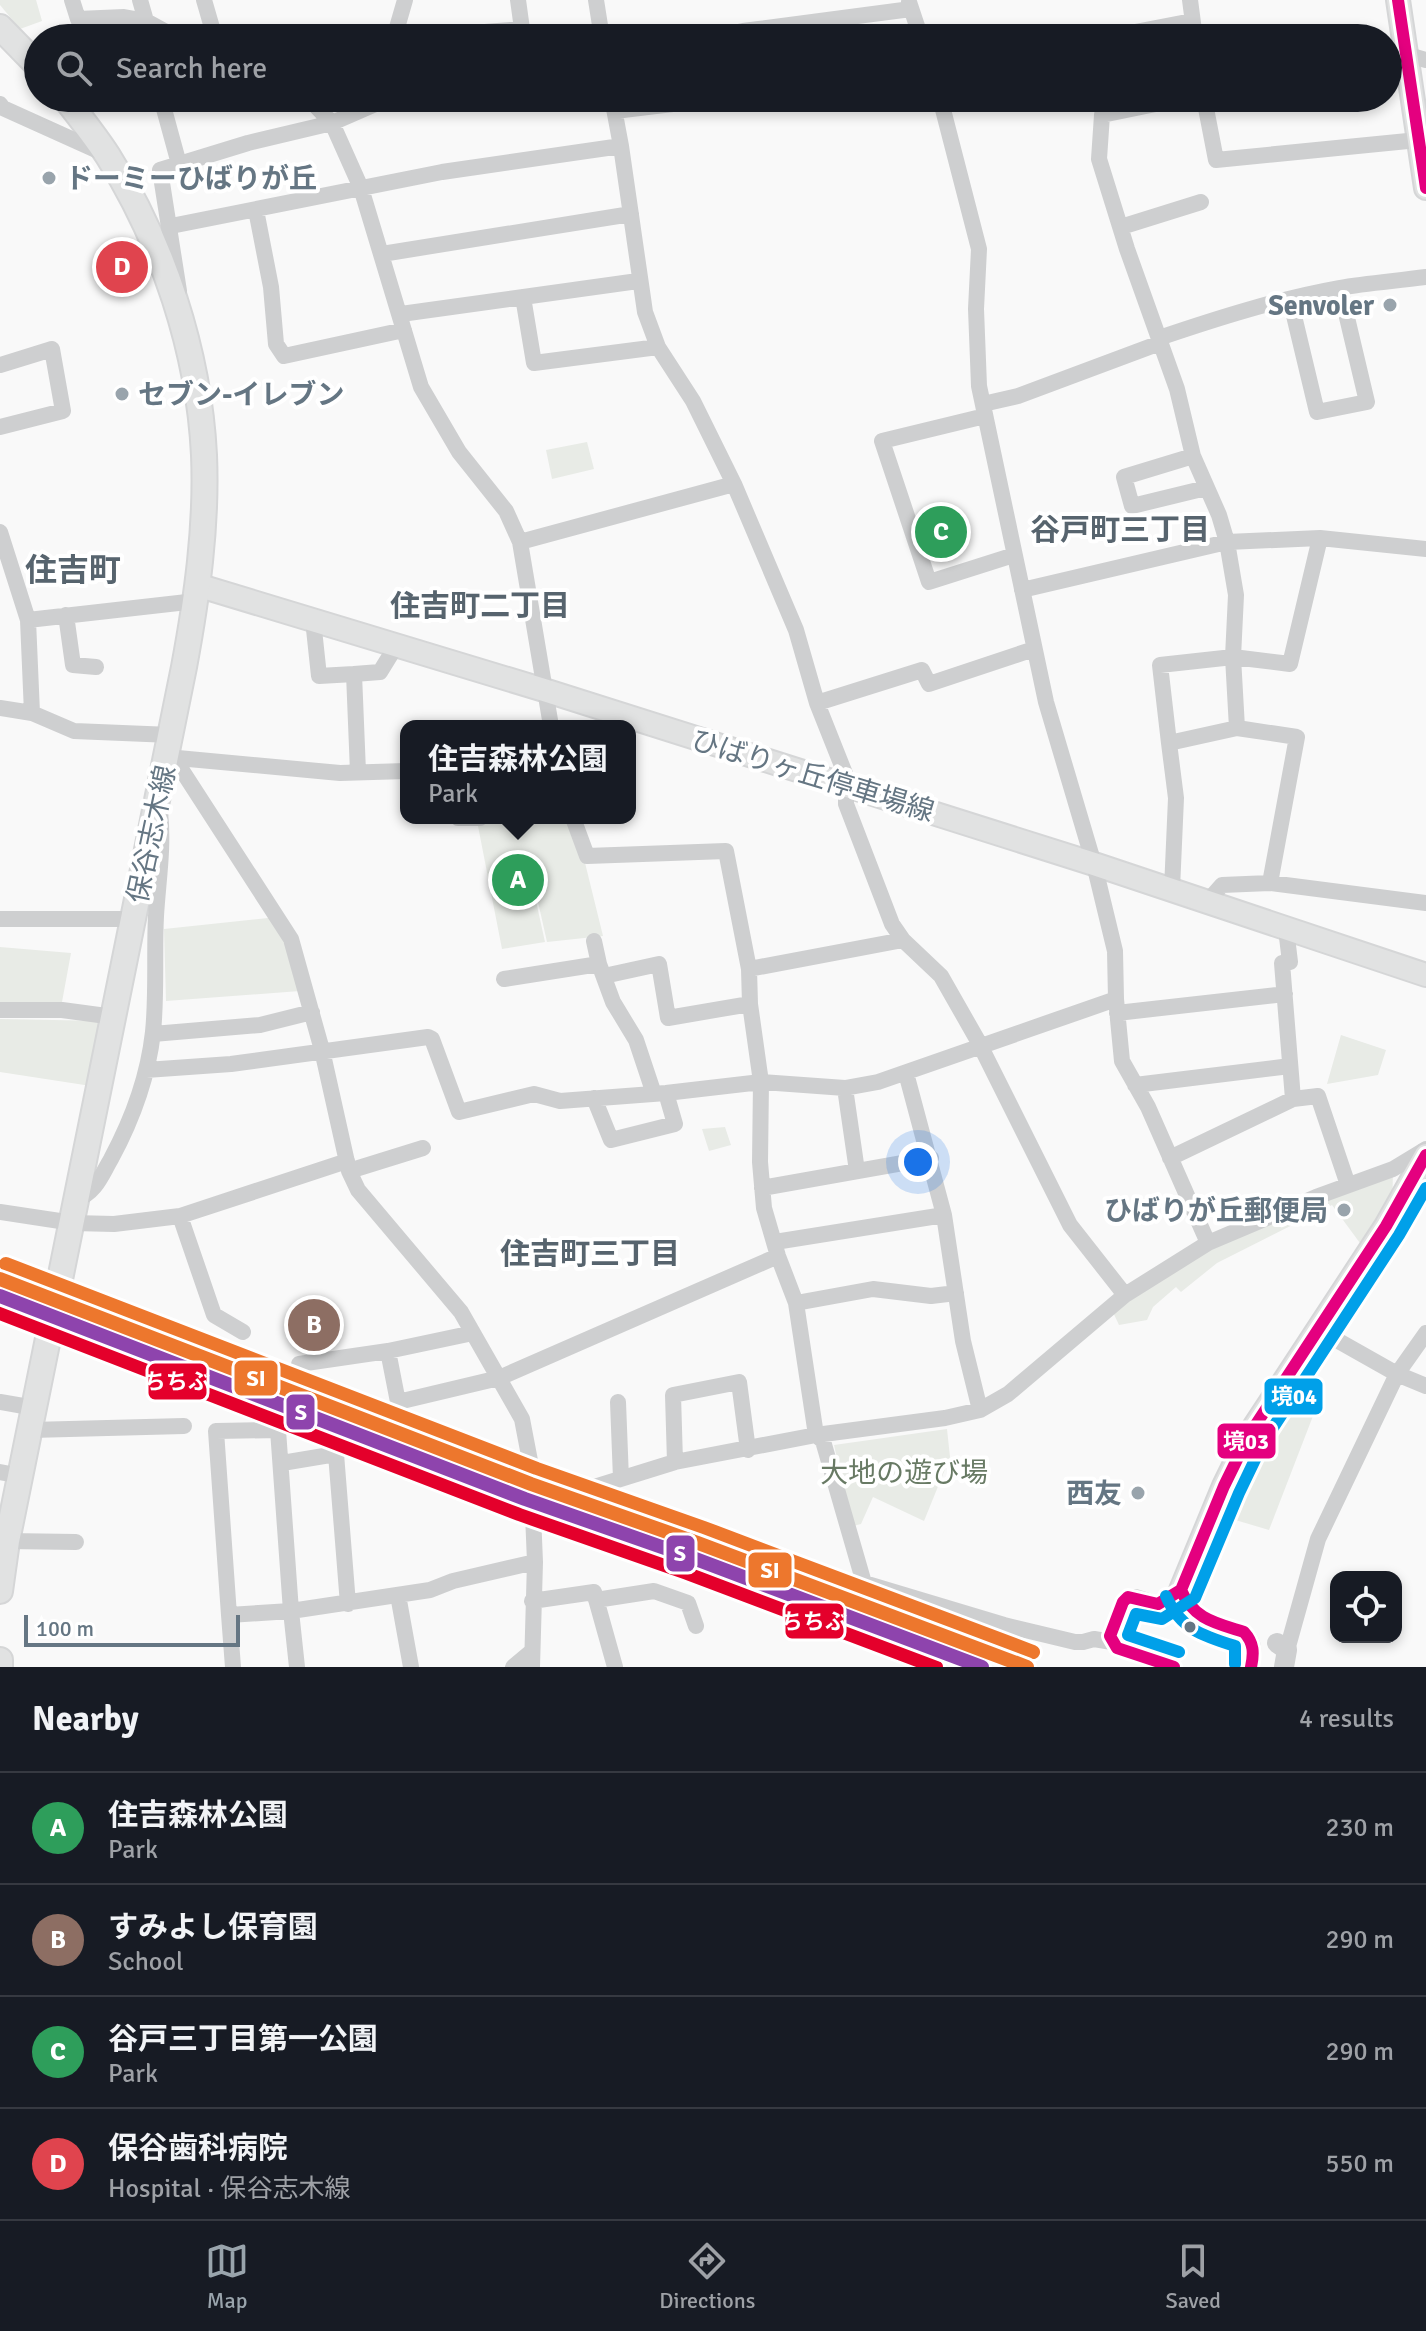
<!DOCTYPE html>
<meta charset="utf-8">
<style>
body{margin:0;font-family:Signika,"Noto Sans JP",sans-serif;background:#242831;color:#f1f3f6}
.controls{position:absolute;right:24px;bottom:24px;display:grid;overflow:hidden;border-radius:16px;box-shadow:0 4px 12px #0003}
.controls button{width:72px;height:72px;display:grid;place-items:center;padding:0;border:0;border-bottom:2px solid #363941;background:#171b24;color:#f1f3f6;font:40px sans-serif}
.scale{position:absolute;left:24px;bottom:20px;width:216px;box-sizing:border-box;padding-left:8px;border:4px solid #657683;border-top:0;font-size:22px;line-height:28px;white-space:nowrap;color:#657683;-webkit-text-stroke:6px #fff;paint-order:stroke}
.you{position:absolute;left:918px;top:1162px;width:28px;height:28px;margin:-20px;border:6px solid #fff;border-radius:50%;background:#1a73e8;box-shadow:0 0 0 12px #1a73e833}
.badge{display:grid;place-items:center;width:52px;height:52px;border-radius:50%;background:#99a4ac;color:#fff;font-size:26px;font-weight:700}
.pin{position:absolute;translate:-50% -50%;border:4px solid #fff;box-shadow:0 2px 8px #0006}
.popup{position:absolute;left:400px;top:720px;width:236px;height:104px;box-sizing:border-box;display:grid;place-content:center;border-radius:16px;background:#171b24;filter:drop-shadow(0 2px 6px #0005);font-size:26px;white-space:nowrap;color:#9ea1a6}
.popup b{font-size:30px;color:#f1f3f6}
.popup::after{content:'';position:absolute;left:50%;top:100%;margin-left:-16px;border:16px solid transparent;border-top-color:#171b24}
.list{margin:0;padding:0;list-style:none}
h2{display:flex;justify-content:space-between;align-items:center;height:104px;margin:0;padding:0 32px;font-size:34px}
h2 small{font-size:26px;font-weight:400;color:#9ea1a6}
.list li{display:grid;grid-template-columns:52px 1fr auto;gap:24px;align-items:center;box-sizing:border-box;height:112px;padding:0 32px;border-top:2px solid #363941}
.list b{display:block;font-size:30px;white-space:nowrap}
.list p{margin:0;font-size:26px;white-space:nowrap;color:#9ea1a6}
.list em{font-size:26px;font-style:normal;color:#9ea1a6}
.icon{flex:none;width:44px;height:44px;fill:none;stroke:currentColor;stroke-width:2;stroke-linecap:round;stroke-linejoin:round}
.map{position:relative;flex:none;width:1426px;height:1667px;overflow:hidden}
.search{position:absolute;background:#171b24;box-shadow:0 4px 12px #0003;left:24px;right:24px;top:24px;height:88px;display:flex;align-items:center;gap:20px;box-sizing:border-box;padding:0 28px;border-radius:44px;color:#9ea1a6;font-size:30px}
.sheet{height:552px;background:#171b24}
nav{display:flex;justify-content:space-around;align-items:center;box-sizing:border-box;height:112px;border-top:2px solid #363941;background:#171b24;font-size:22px;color:#9ea1a6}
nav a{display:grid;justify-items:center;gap:4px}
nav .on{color:#99a4ac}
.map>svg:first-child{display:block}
</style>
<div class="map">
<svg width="1426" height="1667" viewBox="0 0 1426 1667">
<rect width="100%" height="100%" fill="#f9f9f9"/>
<path fill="#e8e9e9" d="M143 252 147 273 100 281 97 261Z"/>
<path fill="#e8ebe6" d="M0 0H36L42 21 20 29 0 5Z
M587 442 594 469 552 479 546 450Z
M964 515 968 534 921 552 914 529Z
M502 818H574L603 936 547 942 534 884 541 881 532 883 545 942 502 949 477 821Z
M277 917 300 991 166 1001 164 929Z
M0 947 71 953 62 1002 0 1003Z
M0 1019 106 1021 91 1086 0 1072Z
M1341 1035 1386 1050 1378 1075 1327 1084Z
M725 1127 731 1145 709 1151 702 1129Z
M1393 1169 1392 1216 1368 1254 1332 1205 1217 1263 1181 1292 1176 1287 1153 1307 1147 1320 1119 1325 1111 1308 1208 1243Z
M1289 1403 1313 1416 1269 1530 1232 1519Z
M947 1429 950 1457 924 1521 873 1497 861 1524 853 1526 834 1445Z"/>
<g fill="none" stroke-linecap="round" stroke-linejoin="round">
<g stroke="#d5d6d7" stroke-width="26">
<path id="secondary" d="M1398 0 1426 188
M197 585 544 690 1094 864 1426 975
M1181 1590 1224 1486 1249 1435 1386 1226 1426 1155"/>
</g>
<g stroke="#d5d6d7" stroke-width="28">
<path id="primary" d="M0 27 38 66
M0 1591 7 1541 184 667C197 597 207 526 204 455 199 352 163 243 108 156 95 136 80 117 65 98
M0 1660V1667"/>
</g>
<path stroke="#cecfd0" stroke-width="16" d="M72 0 78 19 124 17 146 21 142 29 144 38
M140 0 146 21 177 38
M204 0 215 38
M518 0 522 29
M596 0 602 38
M1190 0 1195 38
M909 2 921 38
M394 38 405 0
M408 38 522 29 524 38
M706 38 743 31 911 9
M1104 38 1192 21
M1405 54 1426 60
M161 98 179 164
M308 98 332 123 361 188 421 387 459 452 506 511 520 542 551 726
M612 98 621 146 645 312 658 347 693 401 734 484 796 630 817 703 846 776V804L892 924 903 940 941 976 978 1041 1070 1225 1125 1295
M940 98 979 249 976 309 979 386 1046 702 1094 864 1115 951 1116 999 1122 1061 1148 1107 1208 1243
M1185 98 1102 115 1099 159 1127 249 1177 389 1193 456 1219 515 1227 542 1236 595 1233 657 1237 728
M1204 98 1216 160 1418 140
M0 104 3 108 107 155
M615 111 722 98
M256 210 271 287 276 344 284 356 404 330
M171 226 442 172 621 146
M1121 227 1201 202
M382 254 631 214
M179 291 160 170 248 143 332 123 387 99 420 98
M523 297 534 363 658 347
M1290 299 1317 412 1367 402 1340 288
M401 314 638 281
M1159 338C1218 318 1278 299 1339 288 1368 283 1397 281 1426 277
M0 365 52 349 63 411 0 427
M983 404 1018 396 1160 343
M985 416 882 441 929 582 1014 555
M1193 456 1124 477 1132 506 1206 488
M0 532 28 620 32 713
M520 542 734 484
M1022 590 1227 542 1320 538 1426 549
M66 615 73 665 96 667
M28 620 196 601
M313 620 319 676 354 674
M817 703 922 670 929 684 1034 649
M0 708 32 713 74 731 171 735
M1169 743 1176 798 1172 889
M167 757 183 772 291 939 322 1050 349 1171 358 1190 461 1312 522 1419 531 1466 535 1562 532 1667
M167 757 340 773 406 771
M358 772 354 674 380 672 396 646
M458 818H480
M573 818 587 856 726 851 749 969 750 1004 761 1082 760 1162 764 1208 778 1256 796 1303 816 1435 823 1441 864 1583 1004 1625 1075 1642H1083L1094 1639 1112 1642
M1270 883 1297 737 1237 728 1169 743 1160 665 1233 657 1290 664 1320 538
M1207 902 1222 885 1270 883 1426 903
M0 919H133
M594 941 599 964 613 1002 636 1040 654 1094
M749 969 903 940
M604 976 659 964 668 1018 750 1004
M504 979 599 964
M0 1010H62L114 1017
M1117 1013 1285 994
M153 1034 260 1025 312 1012
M146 1070 231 1064 428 1037 432 1039 459 1112 534 1094 560 1101 666 1093 761 1082 845 1088 878 1082 1116 999
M906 1073 944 1215 963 1341 980 1410
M1135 1085 1290 1066
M845 1088 857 1171
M594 1098 611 1140 675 1124 666 1093
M1293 1099 1318 1096 1348 1185
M1170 1158 1293 1099 1282 963 1290 962 1286 929
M349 1171 423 1148
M762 1188 931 1158
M77 1199C96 1192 101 1176 111 1159 132 1120 148 1077 153 1032 157 993 154 954 156 916 158 881 164 847 160 812
M0 1212 73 1223 114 1224 180 1216 347 1161
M180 1216 214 1315 243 1332
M775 1242 944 1215
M796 1303 873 1289 931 1296 956 1293
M1319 1330 1397 1374 1426 1386
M473 1333 388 1351 398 1402 499 1378 778 1256
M299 1364 388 1351
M0 1402 35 1408
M618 1402 621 1479
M31 1430 184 1426
M675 1462 673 1395 739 1382 748 1450
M282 1463 336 1454 348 1604
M531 1466 588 1489 675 1462 816 1435 945 1418 980 1410 1008 1394 1125 1295 1208 1243 1316 1197 1393 1169 1426 1149
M0 1472 21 1476
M7 1541 76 1542
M398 1595 411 1667
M596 1600 654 1591 688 1603 696 1626
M532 1601 594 1592 615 1667
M229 1615 216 1431 278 1430 291 1611 297 1667
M1287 1650 1318 1539 1397 1374 1426 1333
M233 1667 229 1615 291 1611 430 1590 453 1581 535 1562
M513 1667 532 1651
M1174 1667 1117 1648 1110 1636 1123 1602 1128 1597H1136L1158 1604 1181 1590C1191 1623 1215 1622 1244 1632 1256 1643 1254 1653 1251 1667"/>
<path stroke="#cecfd0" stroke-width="20" d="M1277 1643 1287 1650 1284 1667"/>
<use href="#secondary" stroke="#e1e2e2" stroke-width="22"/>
<use href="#primary" stroke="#e1e2e2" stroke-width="24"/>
<g stroke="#fff" stroke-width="18">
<path id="bus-1" d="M1398 0 1426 188
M1181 1590C1193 1619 1216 1623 1244 1632 1254 1643 1254 1653 1251 1667
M1174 1667 1117 1648 1110 1636 1123 1602 1128 1597 1158 1604 1181 1590 1224 1486 1249 1435 1386 1226 1426 1155"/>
</g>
<g stroke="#fff" stroke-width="18">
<path id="bus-2" d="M1166 1596C1180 1629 1203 1636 1235 1646V1664
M1179 1652 1128 1635 1136 1614 1162 1619 1195 1598 1239 1493 1263 1443 1399 1235 1426 1188"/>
</g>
<use href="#bus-1" stroke="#e4007f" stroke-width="12"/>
<use href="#bus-2" stroke="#00a0e9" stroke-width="12"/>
<g stroke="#fff" stroke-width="20">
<path id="rail-1" d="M6 1264 537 1469 704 1528 1033 1652"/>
</g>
<g stroke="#fff" stroke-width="20">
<path id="rail-2" d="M0 1313 519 1514 687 1573 936 1667"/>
</g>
<use href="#rail-1" stroke="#ed772d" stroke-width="14"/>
<use href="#rail-2" stroke="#e4002b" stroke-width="14"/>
<g stroke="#fff" stroke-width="20">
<path id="metro-1" d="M0 1279 531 1484 698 1543 1027 1667"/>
</g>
<g stroke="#fff" stroke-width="20">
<path id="metro-2" d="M0 1296 525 1499 693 1558 982 1667"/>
</g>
<use href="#metro-1" stroke="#ed772d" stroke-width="14"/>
<use href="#metro-2" stroke="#8e44ad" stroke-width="14"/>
</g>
<g fill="#99a4ac" stroke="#fff" stroke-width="3">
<circle cx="49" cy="178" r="8"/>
<circle cx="1390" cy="305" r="8"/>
<circle cx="122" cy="394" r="8"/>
<circle cx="1344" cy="1210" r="8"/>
<circle cx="1138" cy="1493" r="8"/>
</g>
<circle fill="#657683" stroke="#fff" stroke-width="3" cx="1190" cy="1627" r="7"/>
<g text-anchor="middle" stroke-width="8" stroke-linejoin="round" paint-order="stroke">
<g font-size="28" font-weight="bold" fill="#657683" stroke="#fff" text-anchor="end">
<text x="65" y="188" text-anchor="start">ドーミーひばりが丘</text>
<text x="1374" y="315">Senvoler</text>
<text x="138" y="404" text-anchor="start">セブン-イレブン</text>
<text x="1328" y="1220">ひばりが丘郵便局</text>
<text x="1122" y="1503">西友</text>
</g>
<g font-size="28" fill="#657683" stroke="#fff">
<text transform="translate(813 775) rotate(17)" y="10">ひばりヶ丘停車場線</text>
<text transform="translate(151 834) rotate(-78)" y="10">保谷志木線</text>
</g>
<g font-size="28" fill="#687a64" stroke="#fff">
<text x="904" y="1482">大地の遊び場</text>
</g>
<g font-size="30" font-weight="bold" fill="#57646e" stroke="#fff">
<text x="1120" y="540">谷戸町三丁目</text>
<text x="480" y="616">住吉町二丁目</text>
<text x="590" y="1264">住吉町三丁目</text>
</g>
<g font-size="32" font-weight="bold" fill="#57646e" stroke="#fff">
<text x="73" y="581">住吉町</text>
</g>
</g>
<g stroke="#fff" stroke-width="3">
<rect x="233" y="1359" width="46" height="38" rx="8" fill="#ed772d"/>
<rect x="147" y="1362" width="61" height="39" rx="8" fill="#e4002b"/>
<rect x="1263" y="1377" width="61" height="39" rx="8" fill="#00a0e9"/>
<rect x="285" y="1393" width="31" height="38" rx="8" fill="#8e44ad"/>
<rect x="1216" y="1422" width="61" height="38" rx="8" fill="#e4007f"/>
<rect x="665" y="1534" width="31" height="39" rx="8" fill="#8e44ad"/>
<rect x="747" y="1551" width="46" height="38" rx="8" fill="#ed772d"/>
<rect x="784" y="1602" width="61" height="38" rx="8" fill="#e4002b"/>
</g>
<g font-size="22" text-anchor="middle" font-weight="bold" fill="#fff">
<text x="256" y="1386">SI</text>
<text x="177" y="1389">ちちぶ</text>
<text x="1294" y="1404">境04</text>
<text x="301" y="1420">S</text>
<text x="1246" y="1449">境03</text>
<text x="680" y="1561">S</text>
<text x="770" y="1578">SI</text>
<text x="814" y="1629">ちちぶ</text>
</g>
</svg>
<div class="controls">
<button><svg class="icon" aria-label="locate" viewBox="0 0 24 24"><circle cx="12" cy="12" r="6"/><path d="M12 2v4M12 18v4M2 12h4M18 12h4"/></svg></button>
</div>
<div class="scale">100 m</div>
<div class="you"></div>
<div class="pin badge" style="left:518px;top:880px;background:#2e9e5b">A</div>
<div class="popup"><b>住吉森林公園</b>Park</div>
<div class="pin badge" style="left:314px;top:1325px;background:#8d6e63">B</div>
<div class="pin badge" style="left:941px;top:532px;background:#2e9e5b">C</div>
<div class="pin badge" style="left:122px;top:267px;background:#e0444e">D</div>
<div class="search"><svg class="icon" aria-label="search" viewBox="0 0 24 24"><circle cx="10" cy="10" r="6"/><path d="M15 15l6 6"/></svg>Search here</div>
</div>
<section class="sheet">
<h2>Nearby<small>4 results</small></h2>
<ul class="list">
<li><span class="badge" style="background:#2e9e5b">A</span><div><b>住吉森林公園</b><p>Park</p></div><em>230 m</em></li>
<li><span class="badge" style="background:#8d6e63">B</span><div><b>すみよし保育園</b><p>School</p></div><em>290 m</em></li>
<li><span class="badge" style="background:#2e9e5b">C</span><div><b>谷戸三丁目第一公園</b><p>Park</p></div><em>290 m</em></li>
<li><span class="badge" style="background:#e0444e">D</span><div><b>保谷歯科病院</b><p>Hospital · 保谷志木線</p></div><em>550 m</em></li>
</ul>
</section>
<nav>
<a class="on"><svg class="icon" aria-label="map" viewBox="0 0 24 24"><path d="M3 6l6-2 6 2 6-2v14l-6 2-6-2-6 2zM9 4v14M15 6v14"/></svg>Map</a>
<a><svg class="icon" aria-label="directions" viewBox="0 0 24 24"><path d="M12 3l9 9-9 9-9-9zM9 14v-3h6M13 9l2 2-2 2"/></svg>Directions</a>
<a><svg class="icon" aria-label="saved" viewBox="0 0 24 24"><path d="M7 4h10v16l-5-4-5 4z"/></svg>Saved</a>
</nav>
